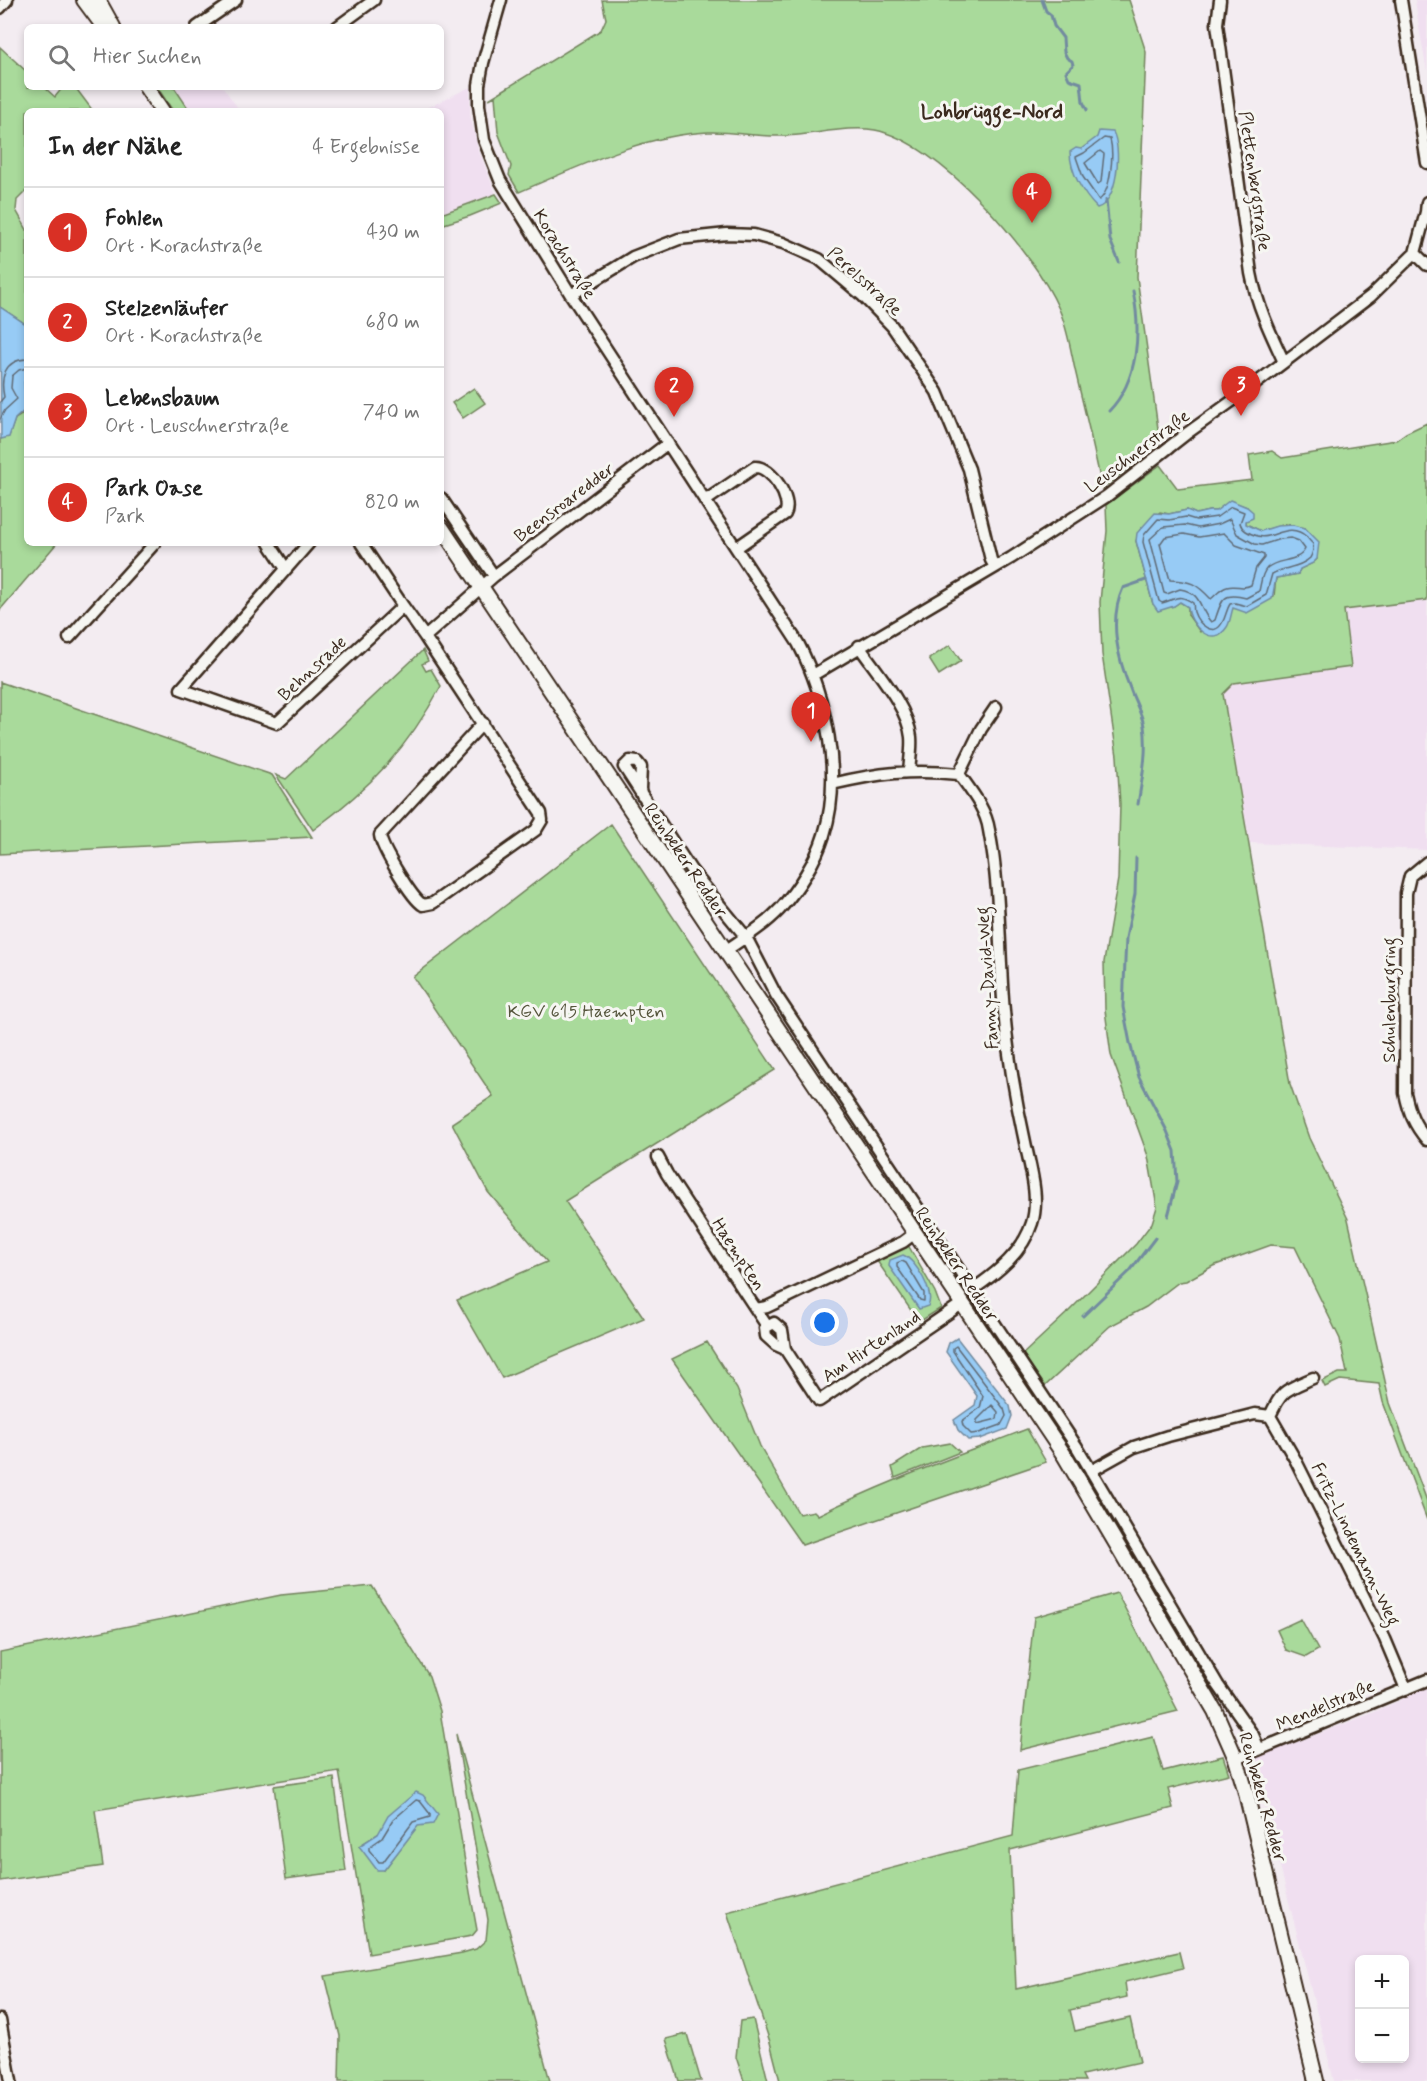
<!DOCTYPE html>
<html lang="de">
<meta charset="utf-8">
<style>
body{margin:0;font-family:Mynerve,sans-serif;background:#f2f2f2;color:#222}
.controls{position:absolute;right:18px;bottom:18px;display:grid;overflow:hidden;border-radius:9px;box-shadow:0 3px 9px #0003}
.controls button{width:54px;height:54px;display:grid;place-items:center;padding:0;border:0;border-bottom:2px solid #e0e0e0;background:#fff;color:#222;font:30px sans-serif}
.you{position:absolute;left:825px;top:1323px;width:21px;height:21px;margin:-15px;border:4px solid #fff;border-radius:50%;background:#1a73e8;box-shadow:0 0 0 9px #1a73e833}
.badge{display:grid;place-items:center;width:39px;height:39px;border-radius:50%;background:#d93025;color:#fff;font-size:20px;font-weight:700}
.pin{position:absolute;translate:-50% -50px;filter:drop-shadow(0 2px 3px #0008)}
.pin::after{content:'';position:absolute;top:32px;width:21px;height:18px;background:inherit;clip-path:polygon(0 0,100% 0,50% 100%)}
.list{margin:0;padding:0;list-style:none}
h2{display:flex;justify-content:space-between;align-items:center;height:78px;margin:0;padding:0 24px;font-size:26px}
h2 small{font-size:20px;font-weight:400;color:#767676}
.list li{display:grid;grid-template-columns:39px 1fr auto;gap:18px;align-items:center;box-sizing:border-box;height:90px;padding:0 24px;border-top:2px solid #e0e0e0}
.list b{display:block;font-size:22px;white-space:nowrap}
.list p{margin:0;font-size:20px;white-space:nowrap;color:#767676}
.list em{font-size:20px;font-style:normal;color:#767676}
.icon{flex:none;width:33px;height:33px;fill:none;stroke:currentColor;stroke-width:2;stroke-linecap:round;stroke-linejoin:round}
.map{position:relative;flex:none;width:1427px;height:2081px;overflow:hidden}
.search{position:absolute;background:#fff;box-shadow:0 3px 9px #0003;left:24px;top:24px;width:420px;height:66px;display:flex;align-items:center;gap:15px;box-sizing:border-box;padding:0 21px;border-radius:9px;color:#767676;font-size:22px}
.panel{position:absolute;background:#fff;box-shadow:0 3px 9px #0003;left:24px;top:108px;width:420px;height:438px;border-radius:9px}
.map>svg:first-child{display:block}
</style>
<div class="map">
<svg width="1427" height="2081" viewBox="0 0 1427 2081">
<rect width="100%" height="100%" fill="#f3ecf1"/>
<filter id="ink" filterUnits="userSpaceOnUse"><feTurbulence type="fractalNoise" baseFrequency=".0167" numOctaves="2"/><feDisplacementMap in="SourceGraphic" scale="12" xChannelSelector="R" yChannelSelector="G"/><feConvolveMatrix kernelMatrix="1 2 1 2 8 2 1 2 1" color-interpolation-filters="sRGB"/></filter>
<g filter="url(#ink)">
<path fill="#f0dff0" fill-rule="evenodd" d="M1415 0H1427V71L1419 27Z
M174 87H223L240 111H190Z
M470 87V114L478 149 496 194 441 214V111H421Z
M1427 600V850L1250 843 1223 694 1233 683 1351 667 1344 610Z
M1427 1688V2081H1334L1253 1759 1370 1714ZM1360 1960H1404V2058H1360Z"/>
<path fill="#a9da9b" stroke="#72825c" stroke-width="1.5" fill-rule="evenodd" d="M602 0H1129L1146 52 1137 277 1160 443 1102 489C1095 451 1085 413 1076 374 1071 353 1068 329 1059 309 1034 251 938 142 875 130 847 125 810 136 780 136 756 137 732 131 708 132 643 135 578 167 519 192L509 175 511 166 498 132 495 96 489 99 601 30 606 19Z
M0 47 27 72V87H44L55 97 63 87H75L93 111H27V190L17 200 16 210 27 230V325L0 307Z
M157 87H174L190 111H173Z
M496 194 502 203 470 216 441 225V214Z
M27 380V543H57L0 610V439L9 436 15 419 23 414 26 395 24 382Z
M474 388 485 403 463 418 452 403Z
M1427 423V600L1344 610 1351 667 1234 683 1223 694 1290 1084 1309 1138 1348 1219 1390 1403 1427 1501V1520L1383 1402 1379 1384 1340 1380 1325 1387 1322 1381 1339 1373H1347L1340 1339 1295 1247 1271 1245 1213 1266 1186 1281 1179 1282 1146 1307 1110 1326 1045 1386 1023 1354 1067 1313 1136 1244 1152 1223 1157 1207 1148 1156 1111 1055 1105 1010 1104 962 1118 879 1120 804 1117 756 1102 654 1100 602 1107 531 1106 505 1160 465 1178 489 1252 480 1249 455 1272 451 1282 458 1396 440 1406 433ZM1230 501 1247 507 1246 524 1261 531 1286 524 1305 528 1317 559 1313 563 1300 569 1298 574 1276 578 1274 596 1233 608 1200 632 1188 615V607L1180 602 1174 606 1153 604 1136 541 1140 530 1160 512 1169 514 1187 510 1196 514 1209 511H1216Z
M950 645 961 661 939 675 929 659Z
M423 650 428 661 422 664 426 671 431 669 441 686C408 748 370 788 313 830L276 775 286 779Z
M0 682 272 775 312 837 0 854Z
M611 824 775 1070 565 1201 644 1318 502 1378 457 1300 547 1262 488 1192 452 1123 493 1096 413 977Z
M908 1245 935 1292 941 1308 919 1322 875 1258H883Z
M707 1342 737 1389 760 1446 799 1514 814 1511 818 1515C887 1481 955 1457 1027 1429L1046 1462 802 1545 672 1359Z
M950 1443 960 1452 895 1478 892 1467 922 1448Z
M372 1586 429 1676 440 1711 470 1892 477 1930 472 1936 369 1954 339 1771 95 1810 103 1866 0 1881V1652L281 1595ZM438 1814 418 1825 384 1870 359 1846 378 1834Z
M1117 1593 1178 1711 1020 1750 1034 1617Z
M1301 1619 1318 1650 1306 1657 1286 1650 1277 1630Z
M456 1734 550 2081H339L340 2036 325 1976 462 1953 476 1949 486 1940 488 1920Z
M1153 1737 1163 1771 1223 1756 1229 1774 1168 1789 1173 1808 1010 1850 1016 1989 1179 1952 1183 1968 1125 1982 1127 1997 1070 2010 1075 2031 1130 2018 1140 2062 1082 2075 1085 2081H780L770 2042 727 1912 1013 1836 1018 1770Z
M334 1778 346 1871 286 1879 274 1786Z
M753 2019 768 2081H744L736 2057 740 2021Z
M687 2034 701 2081H679L666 2039Z"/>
<path fill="#97cbf5" stroke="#728b9f" stroke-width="1.5" d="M1099 131 1113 132C1122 148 1118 203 1097 208 1083 194 1070 172 1070 152L1076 148 1081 149 1097 137Z
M0 307 27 325V380L24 382 26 409 15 419 9 437 1 439Z
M1230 500 1247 507 1253 512V518L1246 521V524L1261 531 1277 526 1293 525 1305 528 1319 542 1317 559 1313 563 1300 569 1298 574 1276 578 1272 599 1247 613 1233 608C1231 614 1230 623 1227 627 1212 650 1189 624 1188 607L1180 602 1174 606 1158 611 1153 604 1136 541 1137 533 1155 513 1169 514 1187 510 1196 514 1209 511H1216Z
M903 1255C916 1260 935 1293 928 1306L919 1309 889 1266 890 1260Z
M957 1338 1010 1406 1012 1416 1007 1429 980 1439 968 1440 958 1430 954 1420 975 1405 977 1396 946 1352 949 1343Z
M416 1792 423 1795 438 1814 433 1824 418 1826 384 1870H377L359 1846 378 1834 388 1816Z"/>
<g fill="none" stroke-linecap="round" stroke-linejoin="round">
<path stroke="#606a74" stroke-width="1.5" d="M1104 138 1110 139C1114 153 1111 192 1099 200L1083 177 1076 157 1084 153Z
M1100 151 1104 154 1101 182 1098 184 1085 163Z
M0 402 4 397C0 378 4 360 27 359
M0 419 5 410 17 399 11 388 12 376 19 370 27 368
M1231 507 1244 512 1240 523C1242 530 1250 534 1258 536 1272 541 1289 520 1307 537 1307 538 1312 543 1313 544 1314 548 1312 555 1310 558 1300 568 1283 567 1272 574L1266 595 1247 606 1235 603 1230 604C1226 610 1226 617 1222 623 1214 638 1198 624 1194 612 1193 609 1194 606 1193 603 1178 593 1177 599 1162 603L1159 601 1143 542 1144 535 1158 519 1169 520 1186 517 1196 520 1217 517Z
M1230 519 1237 534 1255 544 1262 545 1280 539 1291 538 1299 541 1305 549C1299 563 1277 558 1267 568 1261 574 1261 584 1259 591L1246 598C1223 592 1222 599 1215 620L1211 622C1198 608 1203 593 1180 589L1167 594 1164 593 1150 539 1163 527 1185 525 1198 528 1219 524Z
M1224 533 1236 545 1264 555V558L1256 568 1251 585C1243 590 1236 584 1227 587 1220 589 1216 595 1211 599 1196 583 1191 581 1170 580L1160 544 1165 537 1184 534 1199 537Z
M902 1261 906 1263 924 1293V1301L920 1300 897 1267V1263Z
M956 1346 1004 1409 1006 1416 1001 1425 979 1433 971 1434 963 1426 962 1421 980 1408 983 1396 953 1351V1348Z
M992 1405 998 1412 997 1419 977 1424V1420Z
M416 1800 420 1801 430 1814V1817L413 1822 383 1862H379L369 1850V1847L382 1838 393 1820Z"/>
<path stroke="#728b9f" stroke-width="3" d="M1042 0 1046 11 1051 15 1054 26 1063 38 1064 52 1067 58 1072 61 1073 65 1066 72 1069 79 1081 83 1083 102 1087 110
M1106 200 1110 240 1119 262
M1109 411C1139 380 1141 331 1133 291
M1138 804C1142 779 1148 751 1144 726 1142 714 1135 702 1131 691 1118 659 1108 621 1123 588L1146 580
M1136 858 1135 894 1126 938 1123 1007 1130 1043 1139 1077 1167 1131 1175 1151 1177 1182 1168 1216
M1083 1316 1130 1271 1155 1238"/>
<g stroke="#3b2a1e" stroke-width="15">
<path id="minor" d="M501 0 483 63 479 85V105L484 140 500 180 571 295 798 643C826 697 843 775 824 835 816 861 798 889 780 909 764 926 744 938 725 951
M1220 0 1217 24 1251 273C1257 305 1270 332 1284 362
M1401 0 1427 163
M0 8 7 0
M197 27 236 0
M337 27 374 0
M1415 253 1427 265
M571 295 633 257 679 239 727 234 754 235 783 243 819 259 863 296 892 326 937 392 969 469 991 560 995 567
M441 498 494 576
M705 501 755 467C771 466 793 500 785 514L736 548
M269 543 286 569
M309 543 181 689 277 723 403 606 361 543
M403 606 425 637 494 576 668 443
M425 637 541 813 542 820 536 830 433 903 423 905C412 899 381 847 380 835L483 723
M69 638 155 543
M859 646C876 671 908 707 911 737 912 748 910 760 909 771
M813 675 1011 558 1107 496 1186 434 1242 394 1371 296 1415 253 1426 212 1427 202
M959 774 981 729 996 707
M832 784C878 773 912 769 959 774 971 791 986 809 989 830 999 881 999 932 1002 984 1005 1039 1013 1088 1025 1142 1030 1167 1040 1198 1032 1223 1023 1252 997 1273 972 1290
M642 796 640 789 641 767 637 762 630 761 624 767 691 870 746 937 776 995 1077 1447 1218 1685 1253 1735 1259 1749
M1427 862 1410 876 1406 893 1405 1093C1409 1112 1414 1125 1427 1140
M658 1157 667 1174 767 1326
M756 1309 767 1307 903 1242 915 1233
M785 1349 776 1345 766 1336 765 1328 774 1323 782 1330 785 1349 819 1401 963 1303
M1270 1416C1282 1389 1286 1390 1313 1378
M1091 1471 1134 1447 1168 1436 1255 1414 1270 1416 1296 1461 1385 1639 1406 1689
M1236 1759 1427 1680
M0 2020 11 2081"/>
</g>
<g stroke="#3b2a1e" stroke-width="18">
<path id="secondary" d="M84 0 104 27
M98 0 113 27
M146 87 162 111
M441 527 1064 1455 1215 1711 1236 1759 1245 1789 1316 2081"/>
</g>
<use href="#minor" stroke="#f6f6f2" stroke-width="10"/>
<use href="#secondary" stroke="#f6f6f2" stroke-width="14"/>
</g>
</g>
<g text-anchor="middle" stroke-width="6" stroke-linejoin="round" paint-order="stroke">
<g font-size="18" fill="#3b2a1e" stroke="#f6f6f2">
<text transform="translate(1255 181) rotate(82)" y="6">Plettenbergstraße</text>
<text transform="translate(565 254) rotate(58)" y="6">Korachstraße</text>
<text transform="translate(865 281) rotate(42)" y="6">Perelsstraße</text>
<text transform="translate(1137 451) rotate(-37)" y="6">Leuschnerstraße</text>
<text transform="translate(564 502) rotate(-37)" y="6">Beensroaredder</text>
<text transform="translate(312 668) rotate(-43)" y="6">Behnsrade</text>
<text transform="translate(686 860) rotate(56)" y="6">Reinbeker Redder</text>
<text transform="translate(987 978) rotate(-94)" y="6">Fanny-David-Weg</text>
<text transform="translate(1389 1000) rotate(-90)" y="6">Schulenburgring</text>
<text transform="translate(739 1254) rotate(57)" y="6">Haempten</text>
<text transform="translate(957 1264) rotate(56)" y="6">Reinbeker Redder</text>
<text transform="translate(871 1346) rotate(-34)" y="6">Am Hirtenland</text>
<text transform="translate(1356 1544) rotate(64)" y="6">Fritz-Lindemann-Weg</text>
<text transform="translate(1325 1705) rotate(-23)" y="6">Mendelstraße</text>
<text transform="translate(1263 1797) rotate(74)" y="6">Reinbeker Redder</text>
</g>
<g font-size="18" fill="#56563d" stroke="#f6f6f2">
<text x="586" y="1017">KGV 615 Haempten</text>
</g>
<g font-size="21" font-weight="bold" fill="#3b2a1e" stroke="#f6f6f2">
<text x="992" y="118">Lohbrügge-Nord</text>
</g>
</g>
</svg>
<div class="controls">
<button>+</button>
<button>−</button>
</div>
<div class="you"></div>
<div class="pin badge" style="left:811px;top:742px">1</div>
<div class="pin badge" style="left:674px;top:417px">2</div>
<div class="pin badge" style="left:1241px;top:416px">3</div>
<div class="pin badge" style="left:1032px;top:223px">4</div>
<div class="search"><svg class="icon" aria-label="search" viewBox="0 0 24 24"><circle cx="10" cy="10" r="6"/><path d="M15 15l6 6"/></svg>Hier suchen</div>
<section class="panel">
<h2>In der Nähe<small>4 Ergebnisse</small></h2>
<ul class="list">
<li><span class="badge">1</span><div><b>Fohlen</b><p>Ort · Korachstraße</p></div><em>430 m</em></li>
<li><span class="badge">2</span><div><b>Stelzenläufer</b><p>Ort · Korachstraße</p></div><em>680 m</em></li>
<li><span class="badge">3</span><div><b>Lebensbaum</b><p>Ort · Leuschnerstraße</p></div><em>740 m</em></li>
<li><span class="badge">4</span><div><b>Park Oase</b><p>Park</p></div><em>820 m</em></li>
</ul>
</section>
</div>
